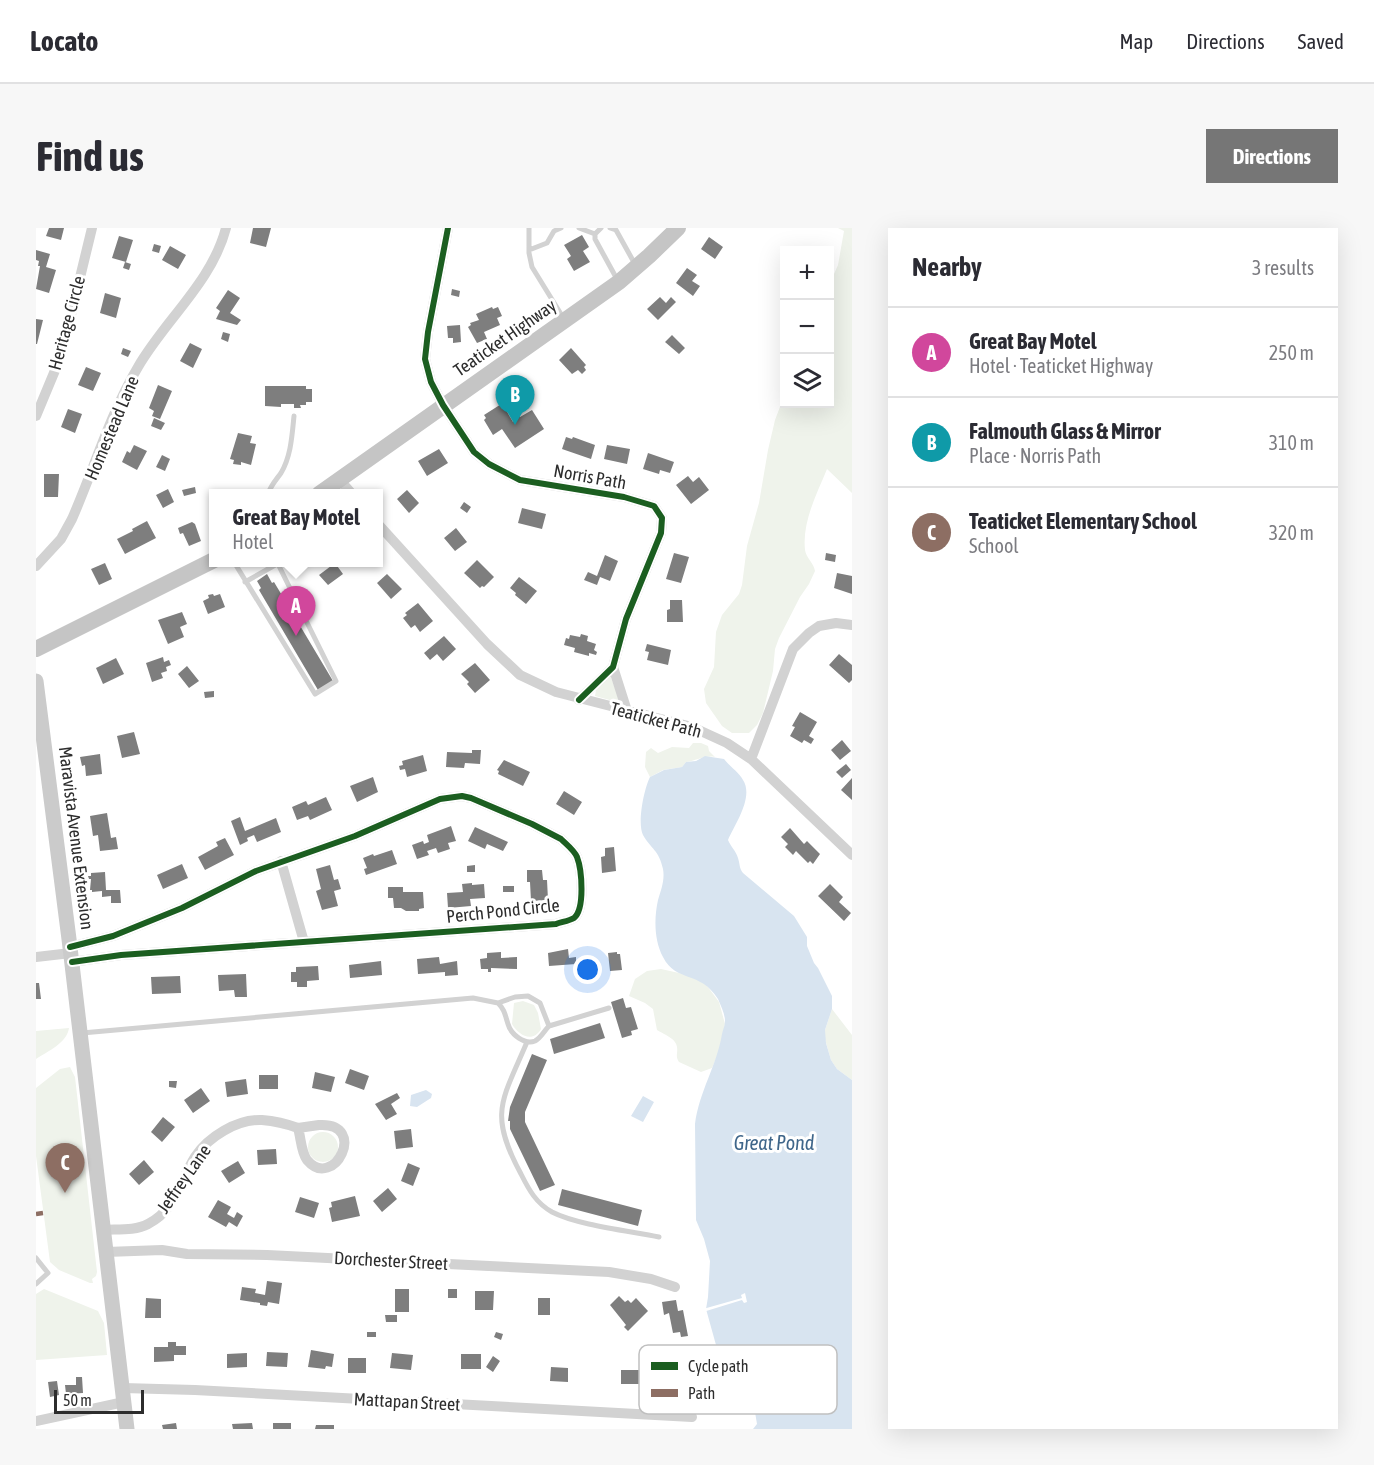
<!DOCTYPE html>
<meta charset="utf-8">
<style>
body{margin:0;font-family:"Asap Condensed",sans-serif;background:#f7f7f7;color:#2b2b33}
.controls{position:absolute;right:18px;top:18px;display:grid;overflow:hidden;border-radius:0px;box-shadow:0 6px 24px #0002}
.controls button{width:54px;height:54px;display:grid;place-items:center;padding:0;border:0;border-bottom:2px solid #e1e1e2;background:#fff;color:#2b2b33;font:30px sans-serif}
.scale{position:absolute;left:18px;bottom:15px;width:90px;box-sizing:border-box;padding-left:6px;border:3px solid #2d2d2d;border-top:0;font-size:16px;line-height:21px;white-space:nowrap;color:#2d2d2d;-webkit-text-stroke:4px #fff;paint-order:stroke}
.you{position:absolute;left:552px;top:742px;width:21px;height:21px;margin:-15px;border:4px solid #fff;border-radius:50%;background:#1a73e8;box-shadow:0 0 0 9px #1a73e833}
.badge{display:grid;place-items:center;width:39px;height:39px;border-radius:50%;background:#767676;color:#fff;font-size:20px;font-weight:700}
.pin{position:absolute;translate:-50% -50px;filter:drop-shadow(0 2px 3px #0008)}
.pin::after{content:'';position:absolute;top:32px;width:21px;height:18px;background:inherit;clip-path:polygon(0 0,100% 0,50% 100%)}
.popup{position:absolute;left:173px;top:261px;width:174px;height:78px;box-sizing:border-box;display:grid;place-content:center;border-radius:0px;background:#fff;filter:drop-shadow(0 2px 4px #0005);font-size:20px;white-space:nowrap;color:#7c7c81}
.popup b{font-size:22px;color:#2b2b33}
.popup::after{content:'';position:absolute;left:50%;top:100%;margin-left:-12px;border:12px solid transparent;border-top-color:#fff}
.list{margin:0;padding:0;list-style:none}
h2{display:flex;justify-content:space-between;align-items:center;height:78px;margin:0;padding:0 24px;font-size:26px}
h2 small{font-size:20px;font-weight:400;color:#7c7c81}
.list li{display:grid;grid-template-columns:39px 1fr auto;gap:18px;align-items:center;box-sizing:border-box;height:90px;padding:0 24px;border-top:2px solid #e1e1e2}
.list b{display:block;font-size:22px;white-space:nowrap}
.list p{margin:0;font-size:20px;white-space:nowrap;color:#7c7c81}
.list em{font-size:20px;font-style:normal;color:#7c7c81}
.icon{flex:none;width:33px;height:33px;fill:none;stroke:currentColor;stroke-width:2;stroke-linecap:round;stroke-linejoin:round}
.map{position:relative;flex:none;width:816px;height:1201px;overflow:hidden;border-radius:0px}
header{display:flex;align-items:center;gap:36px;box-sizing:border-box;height:84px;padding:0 30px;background:#fff;border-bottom:2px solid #e1e1e2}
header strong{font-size:28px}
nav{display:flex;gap:33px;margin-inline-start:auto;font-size:21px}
.intro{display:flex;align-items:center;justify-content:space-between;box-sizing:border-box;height:144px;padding:0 36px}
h1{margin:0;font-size:42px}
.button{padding:15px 27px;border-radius:0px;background:#767676;color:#fff;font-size:21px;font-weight:700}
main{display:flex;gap:36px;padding:0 36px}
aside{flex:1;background:#fff;border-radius:0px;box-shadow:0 6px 24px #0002}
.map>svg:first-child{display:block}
</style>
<header>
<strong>Locato</strong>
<nav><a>Map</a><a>Directions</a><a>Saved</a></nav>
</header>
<div class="intro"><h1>Find us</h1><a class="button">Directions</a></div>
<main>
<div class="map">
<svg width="816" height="1201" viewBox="0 0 816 1201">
<rect width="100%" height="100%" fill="#fff"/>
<path fill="#eff3eb" d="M802 0H816V265L791 241C781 266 766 293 769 322 770 330 778 335 779 343L773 356 764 369 743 410 739 421 737 443 727 485 721 497 713 505H696L686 498 670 475 668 461 678 439 680 404 686 387 703 366 706 357 711 318 723 275 732 222 739 192 747 171 748 167V176H794V55L802 37 808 3Z
M574 447 583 471 581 474 559 468 560 462Z
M657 515H665L672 518 673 523 679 529C668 527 660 533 650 534L646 539 627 542 614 549 609 539 610 524 615 520 622 525 636 519 653 520Z
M625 741 652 747 669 755 683 774 689 796 684 821 676 840 665 844 643 834C639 828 642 826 641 819 640 810 627 806 621 802L617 781 609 775 593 768 599 751 611 743Z
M487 773 498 777 502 785 505 801C497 815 483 808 476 796L478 775Z
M796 781 816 807V852L801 841 795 832 789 811V802Z
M33 800C31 815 12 823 0 831V803Z
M34 839 39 849 61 1044 60 1048 56 1051 57 1055H54L23 1042 14 1034 0 928V860L24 841Z
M272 919a15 15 0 1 1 30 0a15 15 0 1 1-30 0Z
M8 1061 62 1083 68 1095 71 1127 0 1132V1066Z"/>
<path fill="#d8e4f0" d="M669 528 688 531C694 539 703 544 707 552 718 569 699 596 692 612 695 619 700 623 702 630 704 636 703 640 707 645L758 688 771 709V718L778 735 782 740 796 768V781L789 802 790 815 795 832 801 841 816 852V1201H717L721 1196 718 1178 695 1144 680 1117 670 1081 672 1069 674 1033 668 1011 660 992 659 896C663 864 681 837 686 806 687 801 689 798 689 793 689 786 685 778 682 771 664 742 640 755 627 729 618 712 618 690 622 672 625 662 629 652 627 641 623 622 615 621 607 607 601 595 608 561 614 549L628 542 646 539 650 534 660 533Z
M390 862 396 866 395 870 381 879 374 878 375 867Z
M607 868 618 874 607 894 595 888Z"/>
<path fill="#fff" d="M709 1065 711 1074 708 1075 706 1072 667 1084V1081L706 1070 705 1067Z
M703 1132 747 1136 746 1144H743V1138L703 1135 691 1141 689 1139Z"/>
<path fill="#7e7e7e" d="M13 0H28L25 12 10 8Z
M217 0H235L230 19 214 15Z
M546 7 553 19 547 23 554 34 538 43 531 31 535 28 528 17Z
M83 8 97 12 90 34 76 30Z
M673 9 687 19 679 31 665 21Z
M118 16 125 18 123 25 116 23Z
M134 18 150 27 142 41 126 32Z
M0 22 14 26 10 39 20 42 13 65 0 61 4 38H2L3 33 0 32Z
M89 34 95 36 93 42 87 40Z
M651 40 661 47 656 53 664 58 657 68 640 55Z
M416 61 424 63 423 69 415 67Z
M192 62 204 70 194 85 205 92 201 97 180 91 184 83 180 80Z
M69 65 85 70 80 90 64 85Z
M624 69 630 75 635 69 640 74 622 92 611 81Z
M456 79 457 81 462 79 466 88 461 90 464 97 448 104 451 111 441 115 432 99 435 97 434 95 443 92 440 86Z
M0 91 7 92 1 116H0Z
M424 97 425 114 417 115V110H412L411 98Z
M187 104 194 106 192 114 185 111Z
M636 107 649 120 643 126 629 114Z
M154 115 166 121 157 140 144 133Z
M87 120 95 123 92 129 85 126Z
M535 120 550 137 548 139 550 142 546 146 542 142 536 146 523 132Z
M50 139 65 145 57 163 42 157Z
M122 157 136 163 124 191 116 188 118 183 113 180Z
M229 158H270V161H276V174H270V177H264L265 180H258V176H245V179L229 178Z
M470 173 475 181 471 184 477 194 479 193 477 189 482 186 484 189 496 182 508 201 479 220 466 201 457 207 448 192 450 190 448 187Z
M32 181 46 186 39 205 25 199Z
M118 190 129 195 125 202 115 198Z
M202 205 216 208 214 215 220 216 215 237 205 234V237L197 236 198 232 194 231Z
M530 209 536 211 537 209 559 217 555 231 526 221Z
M98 217 111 223 101 242 86 234 91 223 94 225Z
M571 217 594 221 591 236 568 231Z
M403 221 412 235 391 248 382 233Z
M612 225 638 234 634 245 624 242 623 246 607 241Z
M126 227 134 231 129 243 120 239Z
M8 246H23L22 269H8Z
M652 248 657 254 663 249 673 262 655 276 640 257Z
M159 259 160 265 148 268 146 262Z
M132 261 138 274 127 280 120 267Z
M371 262 383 275 373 285 361 271Z
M428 274 435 279 431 285 424 280Z
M486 280 510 286 506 301 482 295Z
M111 293 120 310 89 326 81 311 97 303 96 301Z
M156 294 159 296 165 313 153 318 147 305 144 306 142 300Z
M420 300 431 314 419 323 408 310Z
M638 325 653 329 645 355 630 351Z
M790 325 800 327 799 334 789 332Z
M569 327 582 333 574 353 564 349 561 357 548 352 552 344 561 348Z
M441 332 458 349 448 359 446 358 444 360 428 345Z
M69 335 76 351 63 357 55 341Z
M299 335 307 346 292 357 283 347Z
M801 345 816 348V366L798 360Z
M231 346 236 355 238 354 297 453 282 462 223 362 225 360 221 353Z
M351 346 366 361 355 371 341 355Z
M483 349 501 363 490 376 479 367 480 365 474 360Z
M177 366 178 368 184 366 189 379 172 386 167 373 173 370 172 367Z
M634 372H646L647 394H631V382L634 381Z
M382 375 397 393 384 404 379 397 375 400 367 390 371 387 369 385Z
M146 384 151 396 144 399 148 409 132 416 122 392Z
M545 406 552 408 551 413 560 416 558 422 561 424 560 427 553 425V428L538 424 539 420 528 417 530 410 533 411 534 407 544 409Z
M408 408 420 421 407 433 401 426 394 432 388 425Z
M611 416 635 422 632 437 611 432 613 424 609 423Z
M803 426 816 437V452L813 455 793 437Z
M127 429 128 434 133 432 135 437 130 439 131 443 125 445 127 450 116 454 110 435Z
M80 430 88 446 67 456 60 440Z
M439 435 454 452 439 465 431 456 433 454 425 446Z
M151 438 163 453 153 460 142 446Z
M178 463V469L169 470 168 464Z
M764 484 781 494 773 508 778 511 775 516 768 512 766 515 754 508 759 499 756 498Z
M98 504 104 526 86 530 81 508Z
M806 512 815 523 804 532 795 522Z
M436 522H445L444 536 429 535 428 540 410 539 411 524 436 525Z
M64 526 66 546 50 548 49 537 46 538 44 529Z
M387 527 391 543 371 549 369 541 364 542 363 538 367 537 366 533Z
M468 532 494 544 487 558 462 546 463 543 461 542Z
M810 536 815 542 806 550 800 544Z
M337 549 342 564 321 574 314 558Z
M816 550V572L805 562Z
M528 563 546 574 538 587 520 576Z
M290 569 296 582 274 592 272 588 261 592 256 579 270 573 272 577Z
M71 585 75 610 80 609 82 621 64 623 62 607 57 608 54 588Z
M204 589 209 603 240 590 245 604 221 614 218 607 211 610 212 613 204 617 195 593Z
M415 598 420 613 412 615 414 621 402 625 400 620 391 623 393 627 381 631 376 617 387 613 388 616 393 614 391 607Z
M439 599 472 614 467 623 451 616 449 621 432 613Z
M754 600 768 616 771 613 784 626 777 636 774 633 772 635 760 623 757 627 749 619 752 616 745 609Z
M189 610 198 627 169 642 162 629 182 618 180 614Z
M578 619 580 643 566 645 565 629 569 628V620Z
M356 622 361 636 330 647 328 641 331 640 327 630 337 626 338 628Z
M146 636 152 650 127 661 121 647Z
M294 637 298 652 302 651 305 661 298 663 302 678 286 682 280 663 285 661 280 641Z
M439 637V644H431V638Z
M491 642H506L507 652H511L512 672 495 673 494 654H491Z
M69 644 70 662H84L85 675H75V668L66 669V663L56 664V662H54L55 651H53L52 648H55V645Z
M436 655V657L448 656 449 670 434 671 435 678 412 680 411 665 427 664 426 656Z
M794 656 807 669 803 674 815 685 808 693 782 668Z
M467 658H478V664H467Z
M352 659H367V664H387L388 680 383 681V683H370L365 680H358L357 670H352Z
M532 721 533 730 540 729V736L513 738 512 725Z
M465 724V730L481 729V741L455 740V744H452V741H445L444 731 451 730V725Z
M581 724V726H584L586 742 574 743 572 725Z
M403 729 404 736 421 733 422 747 409 748V744L382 746 381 731Z
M345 733 346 747 314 750 313 737Z
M282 738 283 752 271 753V759H261V754H255V744H260V739Z
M210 746 211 769H199L198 762 183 763 182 747Z
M144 748 145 765 116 766 115 749Z
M0 755H3L5 771H0Z
M587 770 590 780 595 779 602 801 595 803 596 807 586 810 575 774Z
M564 795 569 810 518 826 514 811Z
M496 826 511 832 489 884V894L519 957 504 963 474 901V893H472L474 879Z
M314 841 333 848 328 862 309 855Z
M279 844 299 849 295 864 276 860Z
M223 847H242V861H223Z
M210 851 212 866 191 869 189 854Z
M133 853H141L140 860 133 859Z
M165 860 174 873 157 885 148 872Z
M361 865 364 870 355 876 361 886 350 892 339 876Z
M127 889 139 899 126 914 115 904Z
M375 901 377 919 360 921 358 903Z
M240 921 241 936 222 937 221 922Z
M108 932 118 944 103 957 93 946Z
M202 933 209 945 193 955 185 943Z
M372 935 384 940 377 958 365 953Z
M352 960 361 971 346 984 337 973Z
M526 961 606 982 602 998 522 977Z
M319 968 324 988 296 994 293 980 296 979 295 974Z
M264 969 283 975 278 990 259 984Z
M182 972 195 979 191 986 198 990 201 984 207 988 201 999 193 994 190 999 172 989Z
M231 1053 246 1055 243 1076 232 1074 231 1078 224 1077V1075L204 1072 206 1059 220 1061 219 1065 229 1067Z
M359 1061H373V1084H359Z
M412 1061H421V1070H412Z
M439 1063H458L457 1082H439Z
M583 1068 589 1074 592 1072 595 1075 600 1070 612 1083 592 1103 588 1099 590 1097 574 1077Z
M110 1070 125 1071V1090H109Z
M502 1070H514V1087H502Z
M640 1072 642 1083 647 1082 652 1108 645 1109 644 1104 637 1105 633 1085 628 1087 626 1074Z
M349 1087H361V1094H350Z
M331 1104H340V1109H331Z
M460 1104 467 1106 465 1112 458 1109Z
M132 1114H140V1118H150V1127H138V1133L118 1134V1119H132Z
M275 1122 298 1126 296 1139 290 1138 289 1141 272 1139Z
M231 1124 252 1125 251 1139 230 1138Z
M211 1125V1139L191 1140V1126Z
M356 1125 377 1127 375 1142 354 1140Z
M425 1126H445V1141H425Z
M457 1128 464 1133 457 1144 450 1139Z
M312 1130H330V1145H312Z
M515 1139 532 1140V1154L514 1153Z
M605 1139H616V1149H606V1156H585V1142H605Z
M643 1142 652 1143V1146L677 1148 676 1156H680V1164L660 1162 661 1152H655V1156L642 1154Z
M40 1149H46L47 1165 30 1166 29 1157H40Z
M21 1153 23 1167 14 1169 12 1154Z
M140 1195 141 1201H127L126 1197Z
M216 1195 217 1201H197L196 1196Z
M237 1195H255V1201H237Z
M280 1197H298V1201H279Z"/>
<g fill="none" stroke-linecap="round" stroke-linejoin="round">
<path stroke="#d2d2d2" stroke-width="5" d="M493 0V25L496 39 528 91
M543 0 559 6
M565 0 559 6V11L582 53
M574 0 580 2 600 38
M493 22 511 15 518 3 525 0
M232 266C235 257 240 252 245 245 255 228 256 208 258 188
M198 334 279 466 300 453 241 334
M209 354 241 336
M492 768 504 775 513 798C508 803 505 810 499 813 489 817 475 807 472 796 469 787 469 782 462 775L479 769Z
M513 798 573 780
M46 805 437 770 462 775
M491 814C466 873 452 885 485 946 493 962 500 975 516 984 541 997 594 1003 623 1009
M0 1030 12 1045 0 1056"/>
<path stroke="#d2d2d2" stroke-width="10" d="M412 0 392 104 389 131 395 154 407 177 438 224 453 236 484 252 588 269 618 278 626 290 625 305 590 391 577 439 543 472
M0 188 25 128 56 0
M303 251 316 266
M342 296 451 416 484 447 520 464 656 499 691 515 715 531 816 627
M0 338 25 311 36 291C58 241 74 186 102 139 129 92 176 54 190 0
M577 439 591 483
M715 531 757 421 773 405 783 398 800 395 816 397
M245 633 268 714
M34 719 77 708 146 680 220 643 319 608 404 571 426 568 435 570 496 596 525 611C531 617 538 622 541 629 546 642 549 681 538 690 533 693 525 694 520 696L85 727 36 734
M0 729 35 725
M283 897C333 894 298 964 271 932 265 924 265 910 262 900Z
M67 1002C81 1001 99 1003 112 996 140 982 144 953 159 929 172 909 201 891 226 892 238 893 251 896 262 900
M70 1024 126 1022 151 1026 231 1027 573 1044 615 1051 639 1059
M87 1160 159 1162 656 1189
M0 1193 88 1174"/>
<path stroke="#cbcbcb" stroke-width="15" d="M0 453 33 711 91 1201"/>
<path stroke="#c5c5c5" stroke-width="16" d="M283 266 583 54 613 28 642 0
M0 421 178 332"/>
<path stroke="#8d6e63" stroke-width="4.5" stroke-dasharray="9 4.5" stroke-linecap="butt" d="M0 986 7 985"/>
<g stroke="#fff" stroke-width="10">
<path id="cycleway" d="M412 0 392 104 389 131 395 154 407 177 438 224 453 236 484 252 588 269 618 278 626 290 625 305 590 391 577 439 543 472
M34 719 77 708 146 680 220 643 319 608 404 571 426 568 435 570 496 596 525 611C531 617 538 622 541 629 546 642 549 681 538 690 533 693 525 694 520 696L85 727 36 734"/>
</g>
<use href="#cycleway" stroke="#1b5e20" stroke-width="6"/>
</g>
<g text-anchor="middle" stroke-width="6" stroke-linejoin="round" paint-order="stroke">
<g font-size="18" fill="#2d2d2d" stroke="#fff">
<text transform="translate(31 95) rotate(-75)" y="6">Heritage Circle</text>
<text transform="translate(469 110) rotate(-35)" y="6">Teaticket Highway</text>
<text transform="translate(76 200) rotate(-67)" y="6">Homestead Lane</text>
<text transform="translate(554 249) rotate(10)" y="6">Norris Path</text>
<text transform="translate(620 492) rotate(15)" y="6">Teaticket Path</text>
<text transform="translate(40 610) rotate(83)" y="6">Maravista Avenue Extension</text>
<text transform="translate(467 683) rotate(-6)" y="6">Perch Pond Circle</text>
<text transform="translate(148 951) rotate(-55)" y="6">Jeffrey Lane</text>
<text transform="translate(355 1033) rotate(3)" y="6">Dorchester Street</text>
<text transform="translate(371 1174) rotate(3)" y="6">Mattapan Street</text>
</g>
<g font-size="20" font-style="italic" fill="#3f668a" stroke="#fff">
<text x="738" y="922">Great Pond</text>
</g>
</g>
<rect x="603" y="1117" width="198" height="69" rx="9" fill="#fff" stroke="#c0c0c0" stroke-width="1.5"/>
<rect x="615" y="1134" width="27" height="8" fill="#1b5e20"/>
<rect x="615" y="1161" width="27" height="8" fill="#8d6e63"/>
<g font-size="16" fill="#2d2d2d">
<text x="652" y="1144">Cycle path</text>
<text x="652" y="1171">Path</text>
</g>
</svg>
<div class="controls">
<button>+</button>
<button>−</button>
<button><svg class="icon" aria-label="layers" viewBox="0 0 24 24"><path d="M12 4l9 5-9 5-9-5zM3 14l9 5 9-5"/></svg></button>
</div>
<div class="scale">50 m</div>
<div class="you"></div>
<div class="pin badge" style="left:260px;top:408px;background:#d1479c">A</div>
<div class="popup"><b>Great Bay Motel</b>Hotel</div>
<div class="pin badge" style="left:479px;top:197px;background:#0f9aa8">B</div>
<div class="pin badge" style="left:29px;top:965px;background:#8d6e63">C</div>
</div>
<aside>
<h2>Nearby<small>3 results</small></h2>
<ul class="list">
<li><span class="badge" style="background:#d1479c">A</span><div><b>Great Bay Motel</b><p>Hotel · Teaticket Highway</p></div><em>250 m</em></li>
<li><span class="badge" style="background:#0f9aa8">B</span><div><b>Falmouth Glass &amp; Mirror</b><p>Place · Norris Path</p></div><em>310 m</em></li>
<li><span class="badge" style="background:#8d6e63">C</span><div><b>Teaticket Elementary School</b><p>School</p></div><em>320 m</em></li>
</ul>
</aside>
</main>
